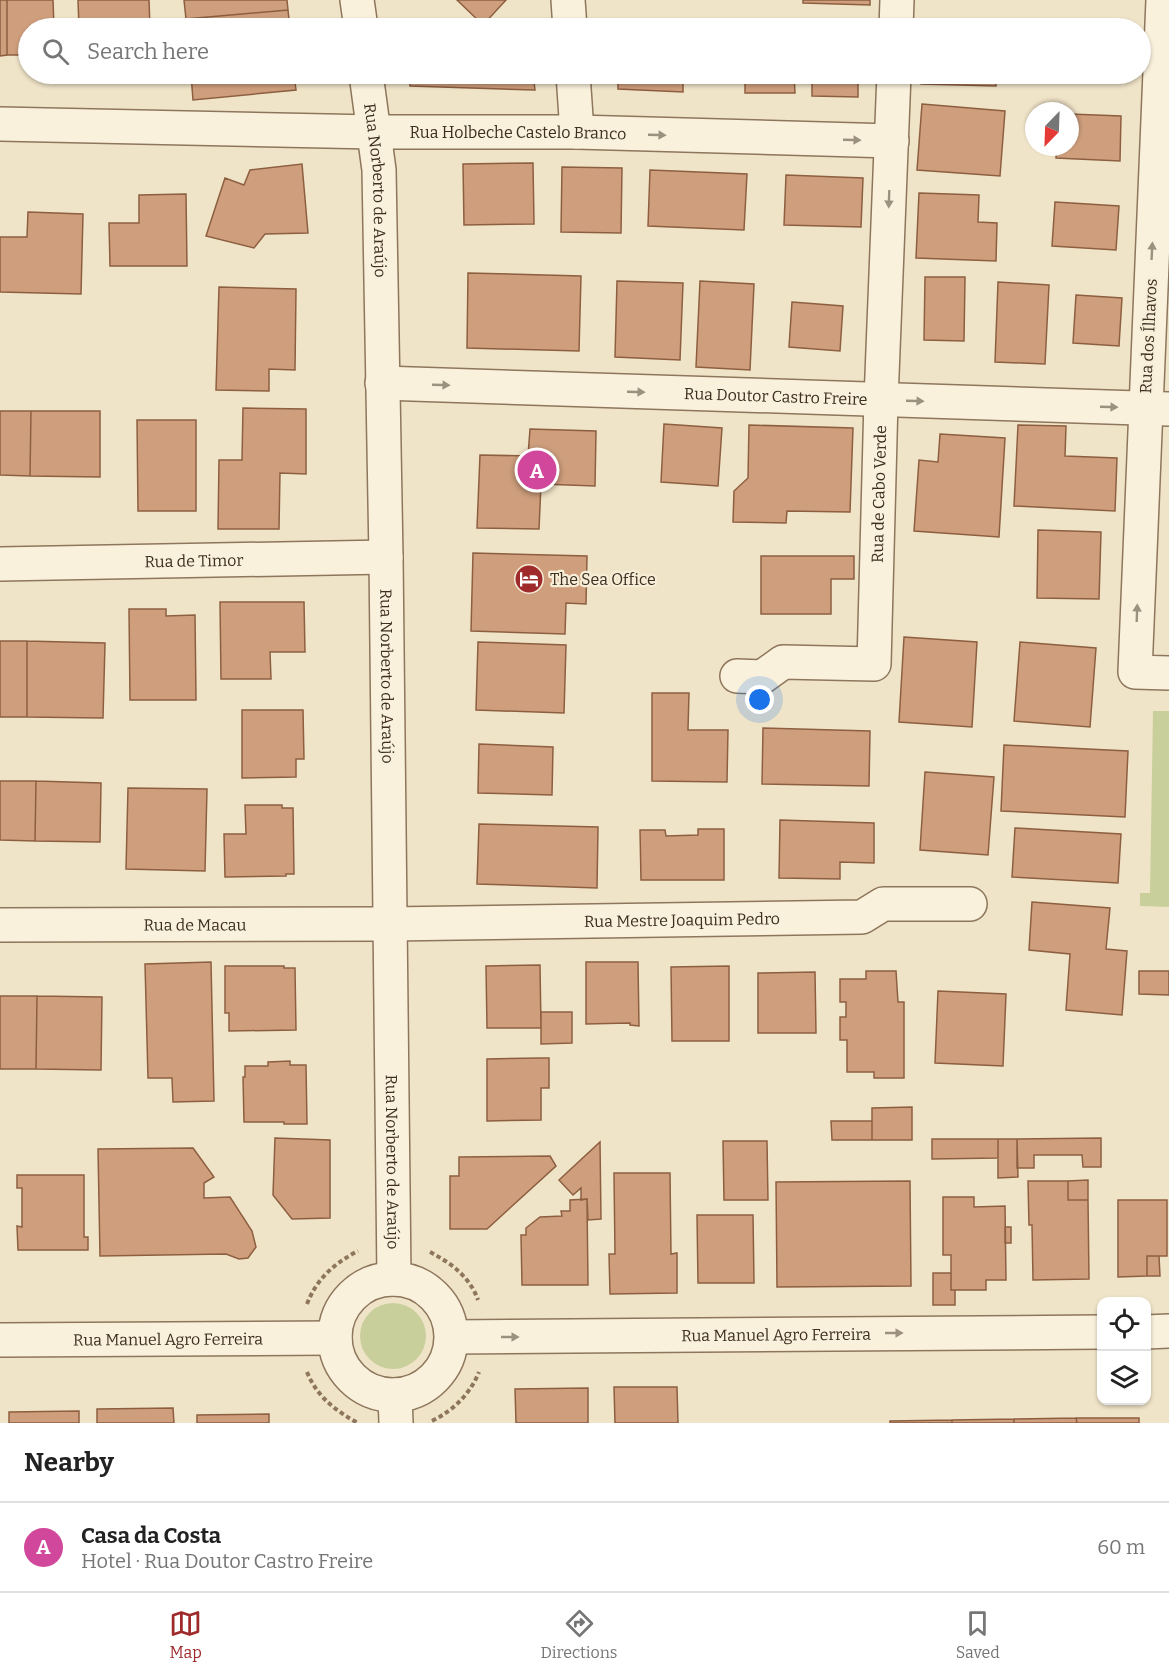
<!DOCTYPE html>
<meta charset="utf-8">
<style>
body{margin:0;font-family:Bitter,serif;background:#f6f6f6;color:#222}
.controls{position:absolute;right:18px;bottom:18px;display:grid;overflow:hidden;border-radius:12px;box-shadow:0 2px 4px #0004}
.controls button{width:54px;height:54px;display:grid;place-items:center;padding:0;border:0;border-bottom:2px solid #e0e0e0;background:#fff;color:#222;font:30px sans-serif}
.compass{position:absolute;left:1025px;top:102px;width:54px;height:54px;border-radius:50%;background:#fff;box-shadow:0 2px 4px #0004;rotate:203deg}
.you{position:absolute;left:760px;top:700px;width:21px;height:21px;margin:-15px;border:4px solid #fff;border-radius:50%;background:#1a73e8;box-shadow:0 0 0 9px #1a73e833}
.badge{display:grid;place-items:center;width:39px;height:39px;border-radius:50%;background:#9e2a2b;color:#fff;font-size:20px;font-weight:700}
.pin{position:absolute;translate:-50% -50%;border:3px solid #fff;box-shadow:0 2px 6px #0006}
.list{margin:0;padding:0;list-style:none}
h2{display:flex;justify-content:space-between;align-items:center;height:78px;margin:0;padding:0 24px;font-size:26px}
h2 small{font-size:20px;font-weight:400;color:#767676}
.list li{display:grid;grid-template-columns:39px 1fr auto;gap:18px;align-items:center;box-sizing:border-box;height:90px;padding:0 24px;border-top:2px solid #e0e0e0}
.list b{display:block;font-size:22px;white-space:nowrap}
.list p{margin:0;font-size:20px;white-space:nowrap;color:#767676}
.list em{font-size:20px;font-style:normal;color:#767676}
.icon{flex:none;width:33px;height:33px;fill:none;stroke:currentColor;stroke-width:2;stroke-linecap:round;stroke-linejoin:round}
.map{position:relative;flex:none;width:1169px;height:1423px;overflow:hidden}
.search{position:absolute;background:#fff;box-shadow:0 2px 4px #0004;left:18px;right:18px;top:18px;height:66px;display:flex;align-items:center;gap:15px;box-sizing:border-box;padding:0 21px;border-radius:33px;color:#767676;font-size:22px}
.sheet{height:168px;background:#fff}
nav{display:flex;justify-content:space-around;align-items:center;box-sizing:border-box;height:84px;border-top:2px solid #e0e0e0;background:#fff;font-size:16px;color:#767676}
nav a{display:grid;justify-items:center;gap:3px}
nav .on{color:#9e2a2b}
.map>svg:first-child{display:block}
</style>
<div class="map">
<svg width="1169" height="1423" viewBox="0 0 1169 1423">
<rect width="100%" height="100%" fill="#f0e4c8"/>
<path fill="#c9cf9b" d="M1153 711H1169V907L1140 906V893H1150Z
M360 1336a33 33 0 1 1 66 0a33 33 0 1 1-66 0Z"/>
<path fill="#cf9f7d" stroke="#8d5f41" stroke-width="1.5" d="M0 0H7V55L0 56Z
M7 0H53L54 28H28V55H7Z
M78 0H149L150 28H79Z
M184 0H287L288 10 186 19Z
M457 0H506L483 25Z
M803 0H870V5L803 3Z
M288 10 290 28H187L186 19Z
M620 21 685 23 684 28H620Z
M1050 21 1123 22V28H1050Z
M812 22H858V28H812Z
M110 74H150V81H110Z
M191 74H294L296 90 193 100Z
M409 74H533L535 90 410 86Z
M618 74H683V92L618 89Z
M745 74H794L795 93H745Z
M812 74H858V97L812 96Z
M921 74H996V86L921 84Z
M1050 74H1123V78L1050 77Z
M922 104 1005 111 1000 176 917 170Z
M1070 114 1121 116 1120 161 1056 158 1057 147H1070Z
M533 163 534 224 464 225 463 164Z
M302 164 308 233 265 234 254 248 206 236 225 178 244 185 250 170Z
M562 167 622 168 621 233 561 232Z
M650 170 747 174 744 230 648 226Z
M786 175 863 178 861 227 784 225Z
M919 193 979 195 978 222 997 223 996 261 916 258Z
M186 194 187 266H110L109 223H139V195Z
M1055 202 1119 206 1116 250 1052 246Z
M28 212 83 214 81 294 0 292V237H27Z
M468 273 581 276 579 351 467 348Z
M925 277H965L964 341 924 340Z
M617 281 683 283 680 360 615 357Z
M700 281 754 284 750 370 696 367Z
M998 282 1049 285 1045 364 995 362Z
M219 287 296 289 295 370 269 369V391L216 390Z
M1076 295 1122 298 1119 346 1073 343Z
M792 302 843 306 840 351 789 347Z
M243 408 306 409V474L280 473 279 529H218L219 460H242Z
M0 411H31L30 476 0 475Z
M31 411H100V477L30 476Z
M137 420H196V511H138Z
M664 424 722 428 718 486 661 482Z
M749 425 853 428 850 512 787 511 786 523 733 522 734 491 748 478Z
M1018 425 1066 426 1065 456 1117 458 1115 511 1014 506Z
M530 429 596 431 595 486 541 484 539 529 477 528 480 455 528 456Z
M940 434 1005 438 999 537 914 531 919 460 938 462Z
M1038 530 1101 532 1099 599 1037 598Z
M473 553 587 556 586 604 566 603 565 634 471 631Z
M761 556H854V579H831V614H761Z
M220 602H304L305 652H270L271 679H221Z
M129 609H166V616L195 615 196 700H130Z
M904 637 977 642 972 727 899 722Z
M0 641H27V717H0Z
M27 641 105 643 103 718 27 717Z
M478 642 566 645 564 713 476 710Z
M1020 642 1096 648 1090 727 1014 721Z
M652 693H689L688 730H728L727 782 652 781Z
M242 710H303L304 759H296V777L242 778Z
M763 728 870 731 869 786 762 784Z
M479 744 553 747 552 795 478 793Z
M1004 745 1128 751 1125 817 1001 811Z
M925 772 994 777 988 855 920 850Z
M0 781H36L35 841 0 840Z
M36 781 101 783 100 842 35 841Z
M128 788 207 789 205 871 126 869Z
M245 805H282V808H293L294 874H286V876L225 877 224 834H246Z
M780 820 874 823V863L840 862V879L779 878Z
M479 824 598 827 597 888 477 884Z
M1015 828 1121 834 1118 883 1012 877Z
M698 829H724V880H641L640 830H665L666 836 698 835Z
M1032 902 1110 908 1106 949 1127 951 1122 1015 1066 1010 1070 954 1029 950Z
M211 962 214 1101 173 1102 172 1078H148L145 964Z
M586 962H638L639 1026 630 1025V1023L586 1024Z
M540 965 541 1028H487L486 966Z
M225 966H284V968H295L296 1030 229 1031V1013H225Z
M729 966V1041H672L671 967Z
M866 971H896L898 1002H904V1078H874V1072H847V1040H840V1017H846V1002H840V979H866Z
M1139 971H1169V995L1139 994Z
M815 972 816 1033H758V973Z
M938 991 1006 994 1003 1066 935 1063Z
M0 996H37L36 1069H0Z
M37 996 102 997 101 1070 36 1069Z
M541 1012H572V1043L541 1044Z
M541 1058H549V1088H541V1120L487 1121V1059Z
M290 1061V1065H306L307 1124H284V1122H244L243 1077H245V1066H268V1062Z
M912 1107V1140H872V1108Z
M831 1121H872V1140H832Z
M275 1138 330 1140V1218L292 1219 273 1195Z
M1101 1138V1167H1083L1082 1155H1034V1168H1017V1139Z
M932 1139H998V1158L932 1159Z
M998 1139H1017L1018 1177 998 1178Z
M723 1141H767L768 1200H724Z
M600 1142 601 1219 588 1220 587 1199 581 1200V1188L573 1195 559 1180Z
M193 1148 214 1177 204 1183V1198L230 1197 252 1231 256 1247 248 1258 239 1259 226 1254 100 1256 98 1149Z
M550 1156 556 1166 487 1229H450V1176H459V1157Z
M614 1173H670L671 1254 677 1253V1293L610 1294 609 1254H615Z
M17 1175H84V1237H88V1250H18L17 1226 22 1227V1188H17Z
M1088 1180V1200H1068V1181Z
M910 1181 911 1286 777 1287 776 1182Z
M1028 1181H1068V1200H1088L1089 1279 1033 1280 1032 1225H1029Z
M943 1197H974V1207L1005 1206 1006 1280H986V1290H951V1255H943Z
M587 1199 588 1285H522L521 1235H526V1228L540 1217 562 1216 561 1211H570V1200Z
M1118 1200H1167V1256H1147V1276L1118 1277Z
M697 1215H753L754 1283H698Z
M1005 1227H1011V1243H1005Z
M1147 1256H1159L1160 1276H1147Z
M933 1273H951V1290H955V1305H933Z
M614 1387H677L678 1423H615Z
M588 1388V1423H516L515 1389Z
M173 1408 174 1423H97V1409Z
M79 1411V1423H9V1412Z
M269 1414V1423H197V1415Z
M1076 1418 1077 1423H1014V1419Z
M1076 1418H1139V1423H1077Z
M1014 1419V1423H952V1420Z
M952 1420V1423H890V1421Z"/>
<g fill="none" stroke-linecap="round" stroke-linejoin="round">
<g stroke="#8d765c" stroke-width="36">
<g id="minor">
<path d="M357 0 361 28"/>
<path d="M568 0 570 28"/>
<path d="M1163 0 1135 672 1169 673"/>
<path d="M896 28 897 0"/>
<path id="s1" d="M366 74 379 170 386 557 394 1279"/>
<path d="M573 74 577 132"/>
<path id="s2" d="M0 124 374 132H577L892 141"/>
<path id="s3" d="M382 383 1169 409"/>
<path id="s4" d="M0 564 386 557"/>
<path id="s5" d="M737 676 762 677 783 662 874 664 881 400 894 74"/>
<path id="s6" d="M0 925 390 924 862 917 883 904H970"/>
<circle cx="393" cy="1337" r="58"/>
<path d="M1146 1332 1169 1331"/>
<path id="s7" d="M452 1337 1102 1332"/>
<path id="s8" d="M0 1340 335 1338"/>
<path d="M395 1395 396 1423"/>
</g>
</g>
<path stroke="#8d765c" stroke-width="4" stroke-dasharray="4.5 3" stroke-linecap="butt" d="M430 1252C451 1263 470 1277 478 1300
M307 1304C317 1278 335 1263 358 1251
M307 1372C317 1397 336 1411 358 1423
M432 1421C454 1410 470 1394 479 1372"/>
<use href="#minor" stroke="#faf1dc" stroke-width="33"/>
</g>
<defs><path id="oneway-solid" d="M-6-.8H1V-3.2L6.5 0L1 3.2V.8H-6Z" transform="scale(1.5)"/></defs>
<g fill="#9c907e">
<use href="#oneway-solid" transform="translate(657 135) rotate(2)"/>
<use href="#oneway-solid" transform="translate(852 140) rotate(2)"/>
<use href="#oneway-solid" transform="translate(889 199) rotate(92)"/>
<use href="#oneway-solid" transform="translate(1152 251) rotate(-87)"/>
<use href="#oneway-solid" transform="translate(441 385) rotate(2)"/>
<use href="#oneway-solid" transform="translate(636 392) rotate(2)"/>
<use href="#oneway-solid" transform="translate(915 401) rotate(2)"/>
<use href="#oneway-solid" transform="translate(1109 407) rotate(2)"/>
<use href="#oneway-solid" transform="translate(1137 613) rotate(-88)"/>
<use href="#oneway-solid" transform="translate(894 1333)"/>
<use href="#oneway-solid" transform="translate(510 1337)"/>
</g>
<defs>
<g id="hotel-disc" transform="scale(1.5)"><circle r="9.5" fill="#9e2a2b" stroke="#f7eed8"/><path d="M-6-4.5h1.5V1H6V5H4.5V3h-9V5H-6ZM-4 0a1.8 1.8 0 1 1 3.6 0ZM.5 0V-2.5h3Q6-2.5 6 0Z" fill="#fff"/></g>
</defs>
<g fill-rule="evenodd">
<use href="#hotel-disc" x="529" y="579"/>
</g>
<g text-anchor="middle" stroke-width="4.5" stroke-linejoin="round" paint-order="stroke">
<g font-size="16" fill="#3d2e20" stroke="#f7eed8">
<text dy="6" stroke="none"><textPath href="#s2" startOffset="518">Rua Holbeche Castelo Branco</textPath></text>
<text dy="6" stroke="none"><textPath href="#s1" startOffset="117">Rua Norberto de Araújo</textPath></text>
<text transform="translate(1148 336) rotate(-87)" y="6">Rua dos Ílhavos</text>
<text dy="6" stroke="none"><textPath href="#s3" startOffset="394">Rua Doutor Castro Freire</textPath></text>
<text dy="6" stroke="none"><textPath href="#s5" startOffset="312">Rua de Cabo Verde</textPath></text>
<text dy="6" stroke="none"><textPath href="#s4" startOffset="194">Rua de Timor</textPath></text>
<text dy="6" stroke="none"><textPath href="#s1" startOffset="603">Rua Norberto de Araújo</textPath></text>
<text dy="6" stroke="none"><textPath href="#s6" startOffset="682">Rua Mestre Joaquim Pedro</textPath></text>
<text dy="6" stroke="none"><textPath href="#s6" startOffset="195">Rua de Macau</textPath></text>
<text dy="6" stroke="none"><textPath href="#s1" startOffset="1089">Rua Norberto de Araújo</textPath></text>
<text dy="6" stroke="none"><textPath href="#s7" startOffset="324">Rua Manuel Agro Ferreira</textPath></text>
<text dy="6" stroke="none"><textPath href="#s8" startOffset="168">Rua Manuel Agro Ferreira</textPath></text>
</g>
<g font-size="16" fill="#3d2e20" stroke="#f7eed8" text-anchor="start">
<text x="550" y="585">The Sea Office</text>
</g>
</g>
</svg>
<div class="controls">
<button><svg class="icon" aria-label="locate" viewBox="0 0 24 24"><circle cx="12" cy="12" r="6"/><path d="M12 2v4M12 18v4M2 12h4M18 12h4"/></svg></button>
<button><svg class="icon" aria-label="layers" viewBox="0 0 24 24"><path d="M12 4l9 5-9 5-9-5zM3 14l9 5 9-5"/></svg></button>
</div>
<svg class="compass" viewBox="-18 -18 36 36"><path d="M0-13l5 13h-10z" fill="#e53935"/><path d="M0 13l5-13h-10z" fill="#767676"/></svg>
<div class="you"></div>
<div class="pin badge" style="left:537px;top:470px;background:#d1479c">A</div>
<div class="search"><svg class="icon" aria-label="search" viewBox="0 0 24 24"><circle cx="10" cy="10" r="6"/><path d="M15 15l6 6"/></svg>Search here</div>
</div>
<section class="sheet">
<h2>Nearby<small></small></h2>
<ul class="list">
<li><span class="badge" style="background:#d1479c">A</span><div><b>Casa da Costa</b><p>Hotel · Rua Doutor Castro Freire</p></div><em>60 m</em></li>
</ul>
</section>
<nav>
<a class="on"><svg class="icon" aria-label="map" viewBox="0 0 24 24"><path d="M3 6l6-2 6 2 6-2v14l-6 2-6-2-6 2zM9 4v14M15 6v14"/></svg>Map</a>
<a><svg class="icon" aria-label="directions" viewBox="0 0 24 24"><path d="M12 3l9 9-9 9-9-9zM9 14v-3h6M13 9l2 2-2 2"/></svg>Directions</a>
<a><svg class="icon" aria-label="saved" viewBox="0 0 24 24"><path d="M7 4h10v16l-5-4-5 4z"/></svg>Saved</a>
</nav>
